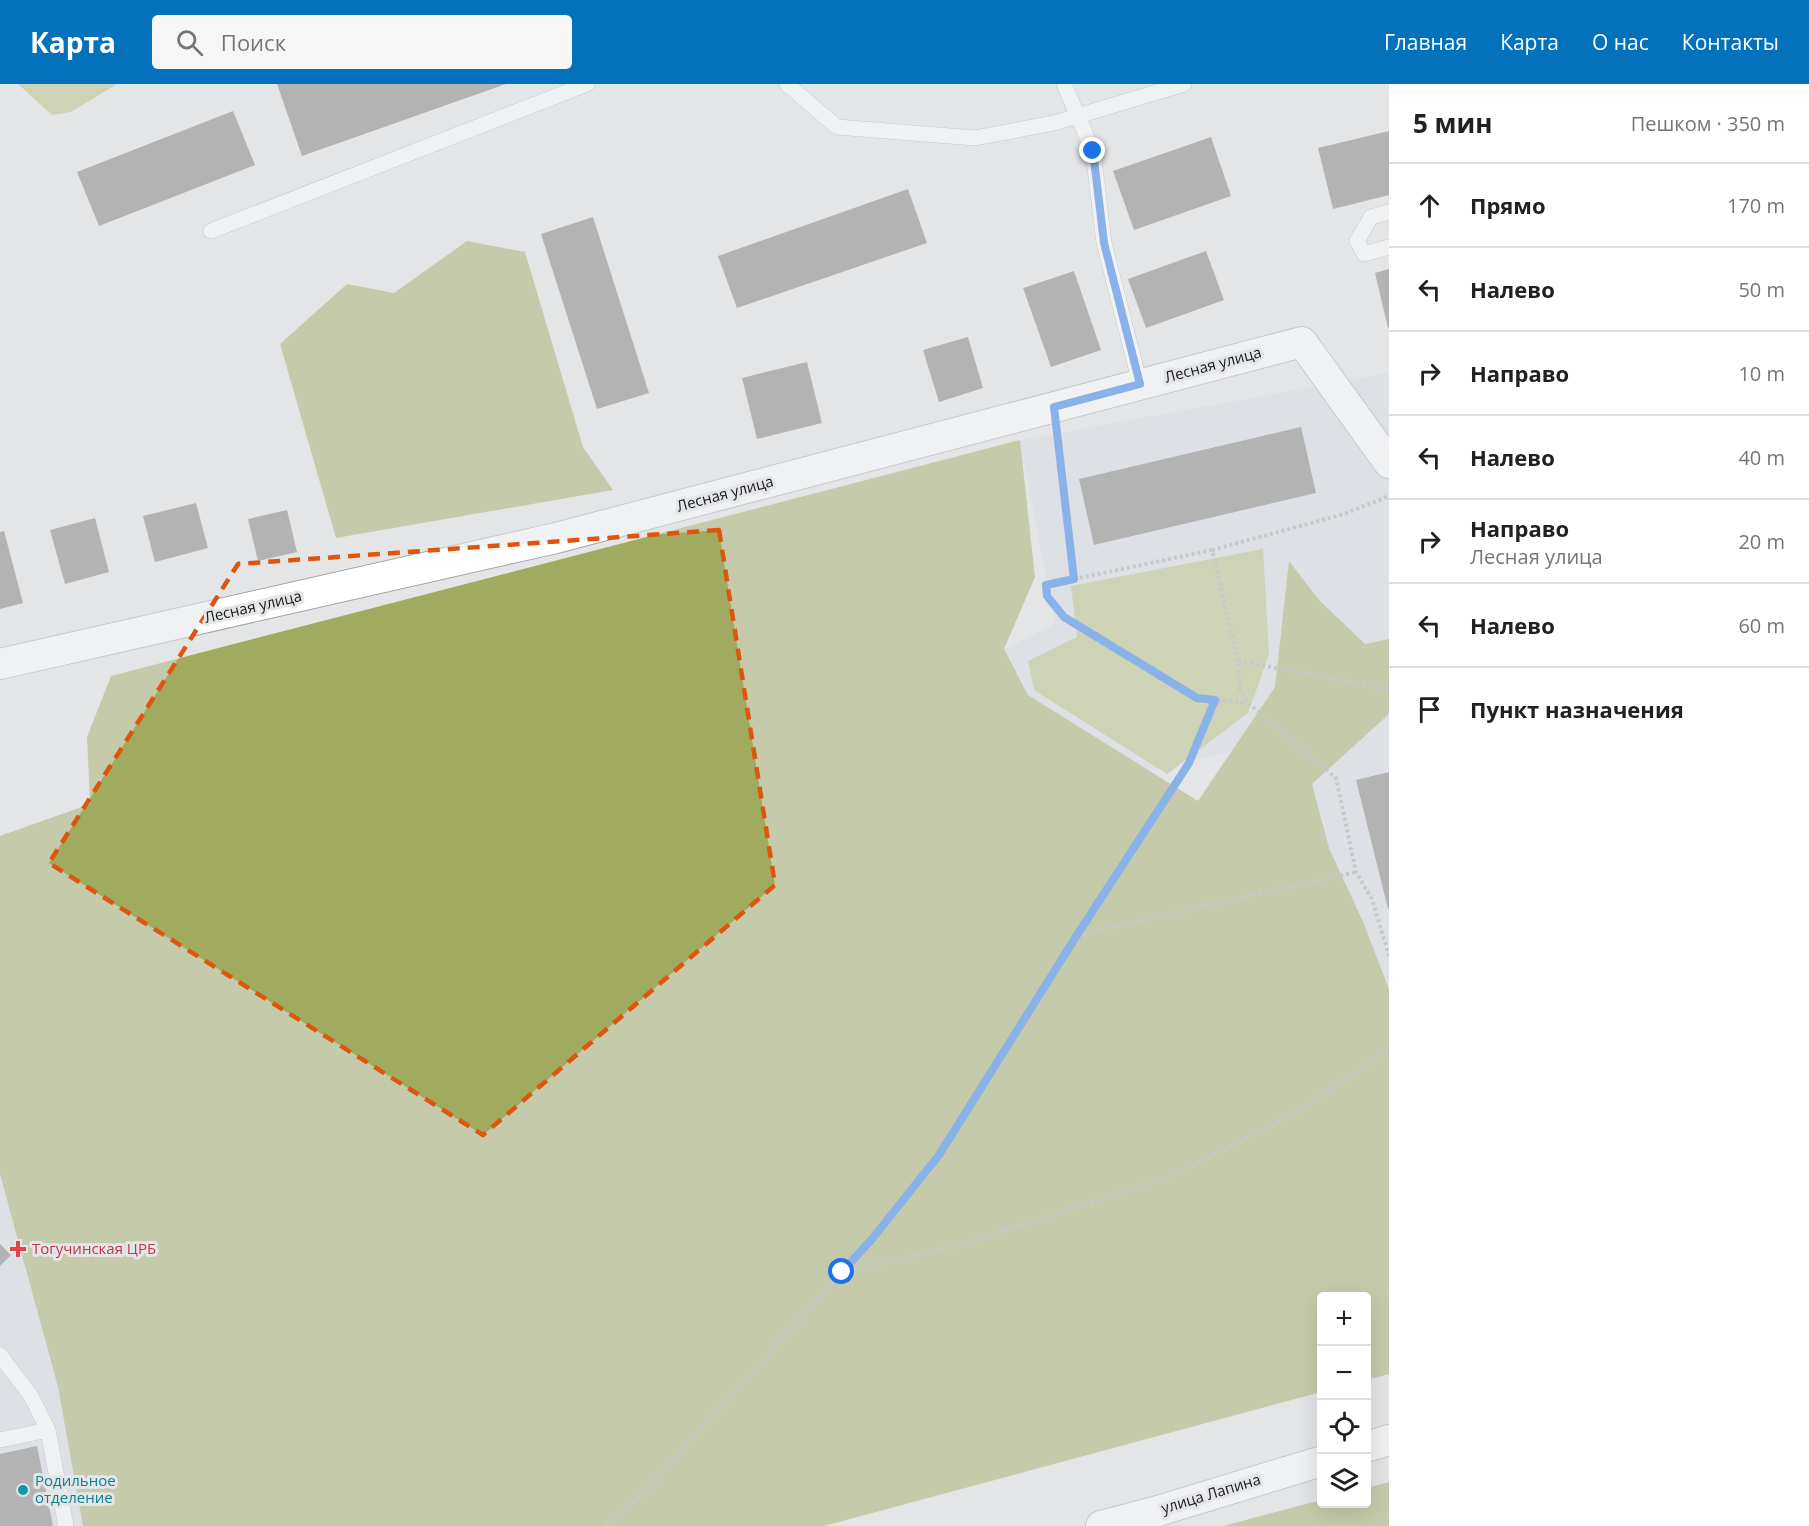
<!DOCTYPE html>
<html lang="ru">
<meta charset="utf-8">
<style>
body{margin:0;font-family:"Open Sans",sans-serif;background:#f6f6f6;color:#202124}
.controls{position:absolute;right:18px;bottom:18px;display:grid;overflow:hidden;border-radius:6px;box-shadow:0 6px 24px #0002}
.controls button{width:54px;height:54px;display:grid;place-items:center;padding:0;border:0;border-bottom:2px solid #e0e0e0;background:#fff;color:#202124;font:30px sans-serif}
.stop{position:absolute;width:18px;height:18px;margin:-14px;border:4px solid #1a73e8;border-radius:50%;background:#fff}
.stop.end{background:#1a73e8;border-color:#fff;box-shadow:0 2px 6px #0008}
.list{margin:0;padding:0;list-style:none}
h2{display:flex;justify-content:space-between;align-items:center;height:78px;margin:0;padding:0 24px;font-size:26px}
h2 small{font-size:20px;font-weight:400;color:#757577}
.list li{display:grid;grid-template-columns:39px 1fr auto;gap:18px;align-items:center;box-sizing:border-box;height:84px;padding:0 24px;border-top:2px solid #e0e0e0}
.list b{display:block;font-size:22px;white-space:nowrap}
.list p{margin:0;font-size:20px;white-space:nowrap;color:#757577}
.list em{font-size:20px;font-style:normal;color:#757577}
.icon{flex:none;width:33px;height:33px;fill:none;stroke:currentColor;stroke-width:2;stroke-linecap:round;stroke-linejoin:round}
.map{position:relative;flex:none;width:1389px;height:1442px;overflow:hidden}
header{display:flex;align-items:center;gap:36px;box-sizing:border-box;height:84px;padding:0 30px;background:#0471bc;color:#fff}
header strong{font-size:28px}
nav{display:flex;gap:33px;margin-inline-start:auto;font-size:21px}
.search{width:420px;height:54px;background:#f6f6f6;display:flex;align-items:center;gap:15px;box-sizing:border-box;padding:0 21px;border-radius:6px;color:#757577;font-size:22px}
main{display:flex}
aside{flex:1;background:#fff}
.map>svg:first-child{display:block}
</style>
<header>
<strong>Карта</strong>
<div class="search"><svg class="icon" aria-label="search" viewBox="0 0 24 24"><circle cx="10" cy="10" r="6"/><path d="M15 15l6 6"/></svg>Поиск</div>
<nav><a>Главная</a><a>Карта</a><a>О нас</a><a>Контакты</a></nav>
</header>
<main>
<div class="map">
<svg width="1389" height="1442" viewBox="0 0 1389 1442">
<rect width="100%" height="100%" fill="#e4e5e7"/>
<path fill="#d5dbe4" d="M1389 289V919L1258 661 1109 696 1015 625 1004 565 1055 540 1020 356Z
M0 1037 106 1442H0Z"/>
<path fill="#b1bc77" d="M18 0H117L71 28 52 31Z
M1263 465 1269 571 1248 629 1167 690 1034 606 1028 577 1077 553 1071 502Z"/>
<path fill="#a0ab5f" d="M467 157 525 168 583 363 613 406 336 454 280 260 347 200 394 209Z
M1020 356 1035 493 1004 565 1028 611 1198 717 1275 603 1289 477 1319 516 1365 560 1389 555V630L1312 700 1329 764 1364 840 1389 905V1290L1367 1296 1366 1212H1322L1321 1308 824 1442H83L58 1303 0 1090V752L90 720 87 653 111 592Z
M1389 1398V1442H1223L1321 1416 1322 1420H1366L1367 1404Z"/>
<path fill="#797676" d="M277 0H506L302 72Z
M233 27 255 81 99 142 77 88Z
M1389 47V111L1333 125 1318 64Z
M1211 53 1231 112 1134 146 1113 87Z
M908 105 927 159 737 224 718 172Z
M593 133 649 309 597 325 541 150Z
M1206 167 1224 216 1146 244 1128 195Z
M1389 185V243L1388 244 1375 189Z
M1074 187 1101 266 1051 283 1023 204Z
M968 253 983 304 939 318 923 266Z
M807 278 822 339 757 355 742 294Z
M1301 343 1316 409 1094 461 1079 395Z
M196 419 208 464 155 478 143 432Z
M287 426 297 468 258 477 248 435Z
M95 434 109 488 65 500 50 446Z
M4 447 23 519 0 525V448Z
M1389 688V824L1388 825 1356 696Z
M0 1160 11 1171 0 1182Z
M37 1362 53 1442H0V1370Z"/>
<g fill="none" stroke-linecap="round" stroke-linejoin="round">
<g stroke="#a4a5a8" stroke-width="16">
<path id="lane" d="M787 0 837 43 975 54 1054 39 1184 0
M1064 0 1093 67 1104 159 1140 300
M1389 128 1371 133 1357 157 1364 170 1389 163
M211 147 587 0
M0 1271 31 1312 48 1346
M0 1356 48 1346 66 1442"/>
</g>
<g stroke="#a4a5a8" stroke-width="32">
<path id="street" d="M0 580 556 454 1302 258 1389 379
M1366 1363 1389 1356
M1101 1442 1158 1427 1322 1377"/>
</g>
<path stroke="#a4a5a6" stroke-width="4" stroke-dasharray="3 3" stroke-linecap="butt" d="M1057 349 1074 495
M1212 466 1344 430 1389 412
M1238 577 1212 466 1046 501 1047 512 1064 533 1197 614 1248 619
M1389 605 1238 577 1240 605 1248 619 1336 694 1356 788 1372 815 1389 872
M1077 851 1356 788
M842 1188 956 1162 1167 1094 1292 1031 1389 966
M606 1442 646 1406 872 1155 939 1071 1077 851 1189 679 1215 616"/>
<use href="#lane" stroke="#fff" stroke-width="15"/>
<use href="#street" stroke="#fff" stroke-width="30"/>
</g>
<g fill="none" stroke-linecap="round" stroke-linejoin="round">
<path stroke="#1a73e8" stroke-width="8" d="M842 1188 872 1155 939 1071 1077 851 1189 679 1215 616 1197 614 1064 533 1047 512 1046 501 1074 495 1054 323 1140 300 1104 159 1093 67"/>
</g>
<path d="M0 0H1389V1442H0ZM719 446 775 801 483 1051 49 779 238 480Z" fill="#e4e5e7" fill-opacity=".55" fill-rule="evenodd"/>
<path fill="none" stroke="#de560d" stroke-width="4.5" stroke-dasharray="12 8" stroke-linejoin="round" d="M719 446 775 801 483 1051 49 779 238 480Z"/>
<path fill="#e0444e" stroke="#e4e5e7" stroke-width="2" d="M15 1156h6v6h6v6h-6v6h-6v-6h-6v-6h6z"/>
<circle fill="#0f9aa8" stroke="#e4e5e7" stroke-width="2" cx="23" cy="1406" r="6"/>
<g text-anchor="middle" stroke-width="6" stroke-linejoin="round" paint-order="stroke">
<g font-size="15" fill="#191a1b" stroke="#e4e5e7">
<text transform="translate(1213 281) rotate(-15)" y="5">Лесная улица</text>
<text transform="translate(725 410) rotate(-15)" y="5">Лесная улица</text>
<text transform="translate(253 523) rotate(-13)" y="5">Лесная улица</text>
<text transform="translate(1211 1410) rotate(-17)" y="5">улица Лапина</text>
</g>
<g font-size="15" fill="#be3a42" stroke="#e4e5e7" text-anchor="start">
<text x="32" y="1170">Тогучинская ЦРБ</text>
</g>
<g font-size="15" fill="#0d838f" stroke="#e4e5e7" text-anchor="start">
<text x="35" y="1402">Родильное<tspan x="35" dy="17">отделение</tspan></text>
</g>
</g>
</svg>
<div class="controls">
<button>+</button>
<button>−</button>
<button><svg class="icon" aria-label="locate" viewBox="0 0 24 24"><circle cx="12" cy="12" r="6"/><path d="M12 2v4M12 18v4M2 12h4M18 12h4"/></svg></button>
<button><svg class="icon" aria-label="layers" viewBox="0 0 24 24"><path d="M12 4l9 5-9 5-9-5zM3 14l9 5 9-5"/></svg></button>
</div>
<div class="stop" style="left:842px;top:1188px"></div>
<div class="stop end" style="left:1093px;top:67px"></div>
</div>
<aside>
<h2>5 мин<small>Пешком · 350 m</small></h2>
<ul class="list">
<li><svg class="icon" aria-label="ahead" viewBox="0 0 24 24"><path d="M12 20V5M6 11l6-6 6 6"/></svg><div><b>Прямо</b></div><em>170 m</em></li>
<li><svg class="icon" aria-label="left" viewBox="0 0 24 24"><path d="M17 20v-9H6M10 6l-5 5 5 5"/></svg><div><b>Налево</b></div><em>50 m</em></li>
<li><svg class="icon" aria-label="right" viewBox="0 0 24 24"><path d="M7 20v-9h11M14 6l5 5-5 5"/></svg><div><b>Направо</b></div><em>10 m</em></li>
<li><svg class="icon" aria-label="left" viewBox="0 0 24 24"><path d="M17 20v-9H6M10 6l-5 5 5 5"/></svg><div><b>Налево</b></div><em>40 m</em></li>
<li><svg class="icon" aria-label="right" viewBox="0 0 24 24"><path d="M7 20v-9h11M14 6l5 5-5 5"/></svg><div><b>Направо</b><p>Лесная улица</p></div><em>20 m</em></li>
<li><svg class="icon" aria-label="left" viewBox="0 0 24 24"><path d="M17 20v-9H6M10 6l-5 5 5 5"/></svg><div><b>Налево</b></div><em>60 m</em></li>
<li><svg class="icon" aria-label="arrive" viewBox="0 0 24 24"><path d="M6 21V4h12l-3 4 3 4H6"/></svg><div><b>Пункт назначения</b></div></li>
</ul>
</aside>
</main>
